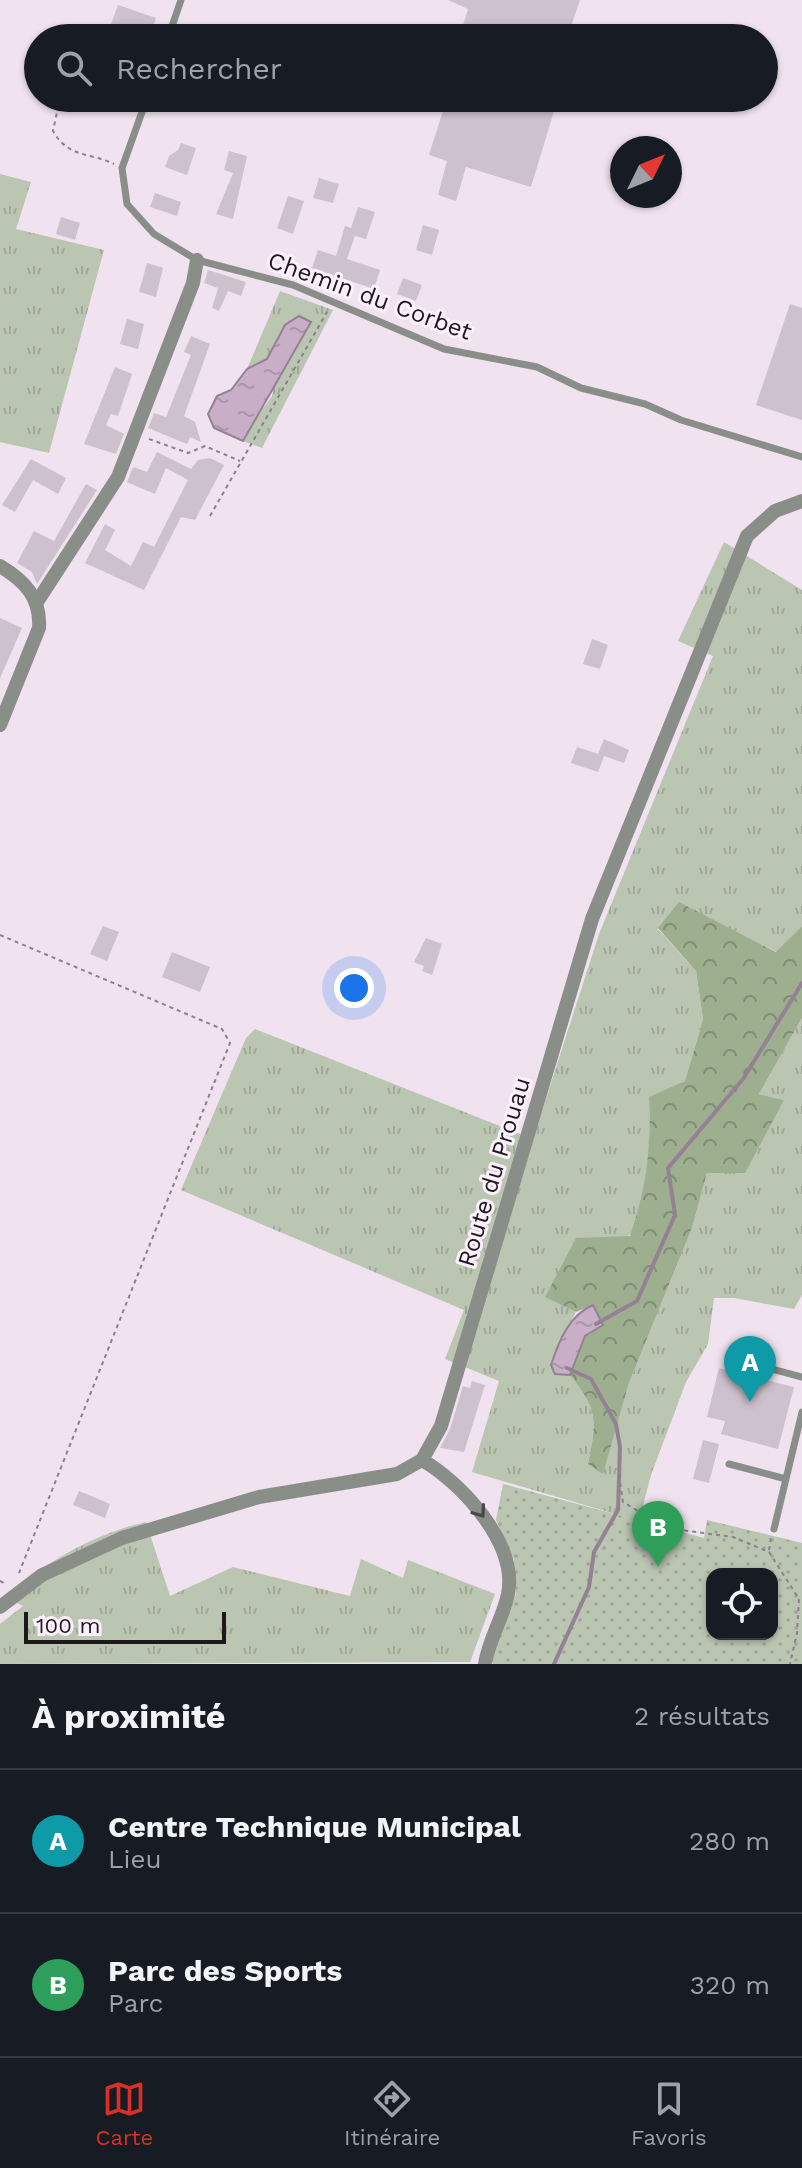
<!DOCTYPE html>
<html lang="fr">
<meta charset="utf-8">
<style>
body{margin:0;font-family:"Work Sans",sans-serif;background:#242831;color:#f1f3f6}
.controls{position:absolute;right:24px;bottom:24px;display:grid;overflow:hidden;border-radius:16px;box-shadow:0 2px 6px #0004}
.controls button{width:72px;height:72px;display:grid;place-items:center;padding:0;border:0;border-bottom:2px solid #363941;background:#171b24;color:#f1f3f6;font:40px sans-serif}
.compass{position:absolute;left:610px;top:136px;width:72px;height:72px;border-radius:50%;background:#171b24;box-shadow:0 2px 6px #0004;rotate:47deg}
.scale{position:absolute;left:24px;bottom:20px;width:202px;box-sizing:border-box;padding-left:8px;border:4px solid #1d181c;border-top:0;font-size:22px;line-height:28px;white-space:nowrap;color:#1d181c;-webkit-text-stroke:6px #fdf0fc;paint-order:stroke}
.you{position:absolute;left:354px;top:988px;width:28px;height:28px;margin:-20px;border:6px solid #fff;border-radius:50%;background:#1a73e8;box-shadow:0 0 0 12px #1a73e833}
.badge{display:grid;place-items:center;width:52px;height:52px;border-radius:50%;background:#d93025;color:#fff;font-size:26px;font-weight:700}
.pin{position:absolute;translate:-50% -66px;filter:drop-shadow(0 2px 4px #0008)}
.pin::after{content:'';position:absolute;top:42px;width:28px;height:24px;background:inherit;clip-path:polygon(0 0,100% 0,50% 100%)}
.list{margin:0;padding:0;list-style:none}
h2{display:flex;justify-content:space-between;align-items:center;height:104px;margin:0;padding:0 32px;font-size:34px}
h2 small{font-size:26px;font-weight:400;color:#9ea1a6}
.list li{display:grid;grid-template-columns:52px 1fr auto;gap:24px;align-items:center;box-sizing:border-box;height:144px;padding:0 32px;border-top:2px solid #363941}
.list b{display:block;font-size:30px;white-space:nowrap}
.list p{margin:0;font-size:26px;white-space:nowrap;color:#9ea1a6}
.list em{font-size:26px;font-style:normal;color:#9ea1a6}
.icon{flex:none;width:44px;height:44px;fill:none;stroke:currentColor;stroke-width:2;stroke-linecap:round;stroke-linejoin:round}
.map{position:relative;flex:none;width:802px;height:1664px;overflow:hidden}
.search{position:absolute;background:#171b24;box-shadow:0 2px 6px #0004;left:24px;right:24px;top:24px;height:88px;display:flex;align-items:center;gap:20px;box-sizing:border-box;padding:0 28px;border-radius:44px;color:#9ea1a6;font-size:30px}
.sheet{height:392px;background:#171b24}
nav{display:flex;justify-content:space-around;align-items:center;box-sizing:border-box;height:112px;border-top:2px solid #363941;background:#171b24;font-size:22px;color:#9ea1a6}
nav a{display:grid;justify-items:center;gap:4px}
nav .on{color:#d93025}
.map>svg:first-child{display:block}
</style>
<div class="map">
<svg width="802" height="1664" viewBox="0 0 802 1664">
<defs>
<pattern id="grass-tufts" width="24" height="20" patternUnits="userSpaceOnUse" patternTransform="scale(2)"><rect width="24" height="20" fill="#bac5b2"/><path d="M3 7l-1-3M5 7V3M7 7l1-3M15 17l-1-3M17 17v-4M19 17l1-3" fill="none" stroke="#9fa898"/></pattern>
<pattern id="forest-crowns" width="20" height="18" patternUnits="userSpaceOnUse" patternTransform="scale(2)"><rect width="20" height="18" fill="#9eaf90"/><path d="M2 6a3 3 0 1 1 6 0M12 15a3 3 0 1 1 6 0" fill="none" stroke="#808d75"/></pattern>
<pattern id="park-dots" width="8" height="8" patternUnits="userSpaceOnUse" patternTransform="scale(2)"><rect width="8" height="8" fill="#bac5b2"/><path d="M2 2h.1M6 6h.1" fill="none" stroke="#9fa898" stroke-width="1.8" stroke-linecap="round"/></pattern>
<pattern id="water-ripples" width="26" height="14" patternUnits="userSpaceOnUse" patternTransform="scale(2)"><rect width="26" height="14" fill="#c9aec8"/><path d="M2 4q2-2 4 0t4 0M15 11q2-2 4 0t4 0" fill="none" stroke="#ac95ab"/></pattern>
</defs>
<rect width="100%" height="100%" fill="#f0e3ef"/>
<path fill="url(#grass-tufts)" d="M0 174 31 182 16 229 104 250 49 453 0 442Z
M280 291 333 310 262 448 243 441 244 435 272 396 285 325 267 359 247 369Z
M724 542 802 590V926L777 952 679 903 658 929 696 971 703 1019 685 1081 649 1098C650 1131 652 1214 627 1238 604 1261 572 1278 546 1297L576 1312 557 1347 555 1374 570 1375C598 1410 597 1420 588 1464L603 1473 629 1383 692 1228 707 1173 784 1100 759 1094 802 1018V1295L794 1309 734 1298H714L708 1344 686 1382 651 1475 639 1521 472 1472 499 1381 445 1359 464 1310 181 1190 246 1038 255 1029 533 1139 599 934 713 656 678 641Z
M146 1522 170 1596 233 1567 350 1596 361 1559 403 1578 408 1560 495 1594 470 1662 0 1664V1624L23 1606 5 1597C46 1562 93 1534 146 1522Z"/>
<path fill="url(#forest-crowns)" d="M679 902 776 952 802 926V1018L759 1094 784 1100 745 1173H707L692 1228 629 1383 603 1474 588 1464C597 1420 598 1410 570 1375L585 1336 603 1325 593 1305 576 1312 545 1297 576 1238 630 1236C647 1186 651 1150 649 1097L685 1081 703 1019 696 971 658 928Z"/>
<path fill="url(#park-dots)" fill-rule="evenodd" d="M503 1484 704 1538 707 1520 802 1543V1664H493L494 1649 516 1594 514 1560 496 1520ZM712 1574H772V1634H712Z"/>
<path fill="url(#water-ripples)" stroke="#958194" stroke-width="2" d="M299 316 311 322 243 441 214 428 208 414 217 396 231 390 247 369 267 359 285 325Z
M593 1305 603 1325 585 1336 570 1375 555 1374 551 1365C559 1341 569 1315 593 1305Z"/>
<g fill="none" stroke-linecap="round" stroke-linejoin="round">
<path stroke="#958194" stroke-width="4" d="M596 1324 637 1301 675 1215 668 1168 743 1079 802 983
M554 1664 589 1587 594 1552 618 1510 620 1447 616 1424 591 1379 567 1368"/>
</g>
<path fill="#cdc1cd" d="M448 0H580L567 38H459L468 9Z
M118 5 156 18 149 38H106Z
M447 98H558L531 187 466 167 456 201 438 195 447 161 429 155Z
M181 143 196 148 187 175 165 167 169 156 178 150Z
M229 151 247 156 233 219 216 214 233 173 224 170Z
M319 178 339 184 333 203 313 198Z
M155 193 181 202 177 216 150 207Z
M288 196 304 201 293 234 277 228Z
M358 207 375 212 366 239 355 236 347 259 380 270 374 289 312 268 318 250 336 256 345 226 351 228Z
M61 217 80 223 75 240 56 234Z
M423 225 439 230 432 255 416 250Z
M147 263 163 268 156 297 139 292Z
M208 270 246 282 241 296 228 291 219 311 212 308 218 288 204 283Z
M403 278 422 285 416 301 397 294Z
M790 304 802 308V420L756 405Z
M127 319 144 324 138 349 120 344Z
M191 336 210 344 184 416 195 422 201 442 190 437 187 444 148 428 154 413 166 417 191 355 184 352Z
M115 367 132 374 118 416 111 414 106 425 124 434 116 454 84 444Z
M157 452 191 469 198 460 210 458 224 465 195 520 181 517 144 590 85 563 105 524 115 530 105 550 131 566 143 542 154 547 188 480 166 468 155 494 127 482 133 467 147 472Z
M31 459 66 478 58 494 33 480 15 512 2 505Z
M86 484 97 490 37 584 32 572 17 563 34 531 54 541Z
M0 618 22 628 0 678Z
M592 639 608 645 600 669 583 664Z
M604 739 629 750 624 763 598 754Z
M577 747 604 756 598 772 571 763Z
M103 926 119 932 107 961 90 954Z
M426 938 442 944 432 975 422 971 424 966 414 962Z
M172 952 210 967 200 992 162 977Z
M719 1368 794 1387 778 1449 721 1434 725 1421 707 1417Z
M472 1381 485 1385 464 1452 440 1448 450 1429 463 1386 470 1388Z
M703 1440 719 1444 709 1483 693 1479Z
M79 1491 110 1504 105 1518 73 1505Z"/>
<g fill="none" stroke-linecap="round" stroke-linejoin="round">
<path stroke="#8a8189" stroke-width="2" stroke-dasharray="4 4" stroke-linecap="butt" d="M62 31 71 38
M60 98 53 131C68 158 89 152 114 164
M149 439 188 453 205 446 240 461
M210 516 327 312
M0 935 222 1029 230 1043 19 1573
M619 1475 623 1502 666 1528 733 1537 769 1552 799 1599 797 1633 790 1664
M769 1550 771 1537
M0 1581 6 1584"/>
<path stroke="#8a8e88" stroke-width="7" d="M168 38 181 0
M147 98 122 168 127 204 154 234 197 260 293 285 444 349 537 367 581 388 645 404 681 420 802 457
M735 1359 802 1377
M729 1464 786 1479
M774 1529 802 1412"/>
<path stroke="#8a8e88" stroke-width="14" d="M0 566C25 581 41 598 39 628L0 725
M37 602 118 477 193 283 197 260
M422 1460C462 1483 518 1544 508 1594 503 1618 489 1639 485 1664
M0 1607 42 1575 122 1538 259 1497 397 1474 422 1460 441 1426 592 919 747 536 775 511 802 501"/>
</g>
<defs><path id="oneway-chevron" d="M-2-3.5L2.5 0L-2 3.5" fill="none" stroke-width="1.6" stroke-linecap="round" stroke-linejoin="round" transform="scale(2)"/></defs>
<use stroke="#494747" href="#oneway-chevron" transform="translate(480 1512) rotate(55)"/>
<g text-anchor="middle" stroke-width="6" stroke-linejoin="round" paint-order="stroke">
<g font-size="24" fill="#1d181c" stroke="#fdf0fc">
<text transform="translate(370 296) rotate(20)" y="8">Chemin du Corbet</text>
<text transform="translate(494 1172) rotate(-73)" y="8">Route du Prouau</text>
</g>
</g>
</svg>
<div class="controls">
<button><svg class="icon" aria-label="locate" viewBox="0 0 24 24"><circle cx="12" cy="12" r="6"/><path d="M12 2v4M12 18v4M2 12h4M18 12h4"/></svg></button>
</div>
<svg class="compass" viewBox="-18 -18 36 36"><path d="M0-13l5 13h-10z" fill="#e53935"/><path d="M0 13l5-13h-10z" fill="#9ea1a6"/></svg>
<div class="scale">100 m</div>
<div class="you"></div>
<div class="pin badge" style="left:750px;top:1402px;background:#0f9aa8">A</div>
<div class="pin badge" style="left:658px;top:1567px;background:#2e9e5b">B</div>
<div class="search"><svg class="icon" aria-label="search" viewBox="0 0 24 24"><circle cx="10" cy="10" r="6"/><path d="M15 15l6 6"/></svg>Rechercher</div>
</div>
<section class="sheet">
<h2>À proximité<small>2 résultats</small></h2>
<ul class="list">
<li><span class="badge" style="background:#0f9aa8">A</span><div><b>Centre Technique Municipal</b><p>Lieu</p></div><em>280 m</em></li>
<li><span class="badge" style="background:#2e9e5b">B</span><div><b>Parc des Sports</b><p>Parc</p></div><em>320 m</em></li>
</ul>
</section>
<nav>
<a class="on"><svg class="icon" aria-label="map" viewBox="0 0 24 24"><path d="M3 6l6-2 6 2 6-2v14l-6 2-6-2-6 2zM9 4v14M15 6v14"/></svg>Carte</a>
<a><svg class="icon" aria-label="directions" viewBox="0 0 24 24"><path d="M12 3l9 9-9 9-9-9zM9 14v-3h6M13 9l2 2-2 2"/></svg>Itinéraire</a>
<a><svg class="icon" aria-label="saved" viewBox="0 0 24 24"><path d="M7 4h10v16l-5-4-5 4z"/></svg>Favoris</a>
</nav>
